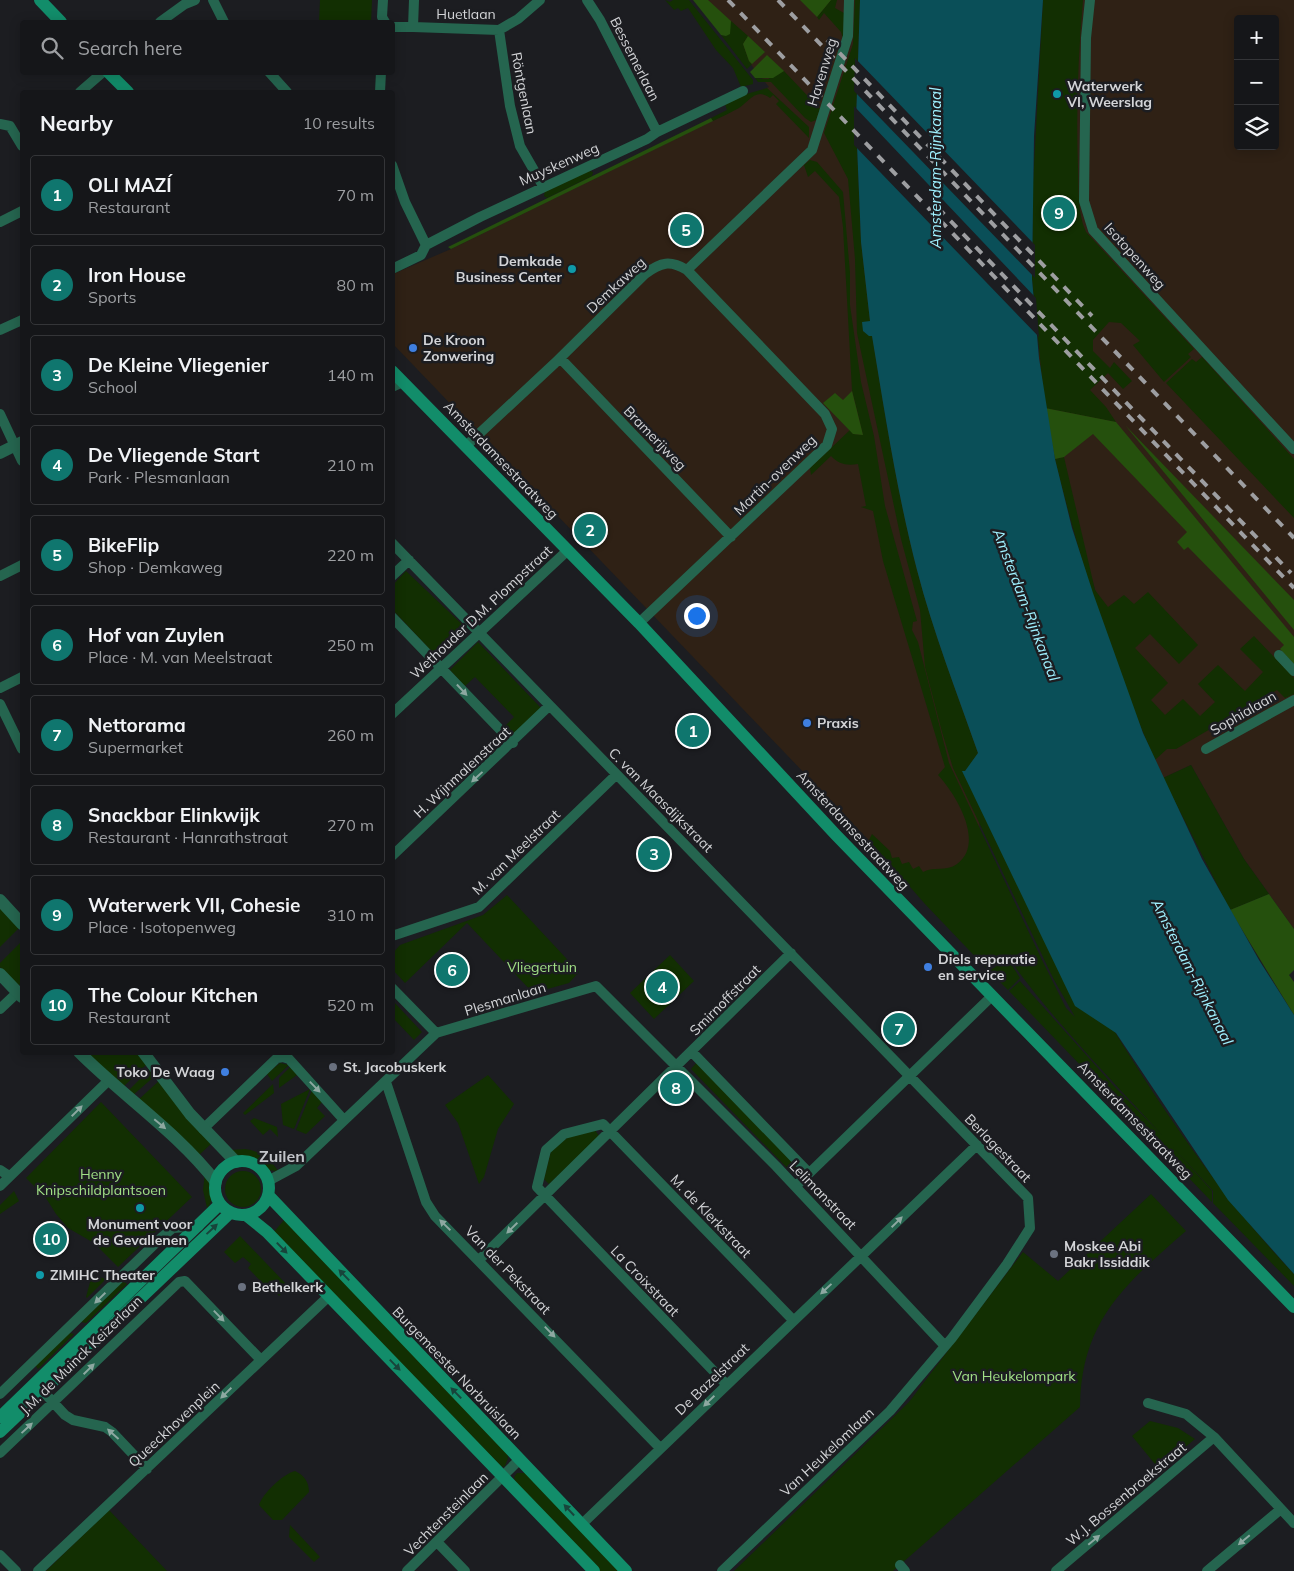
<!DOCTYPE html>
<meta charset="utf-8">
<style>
body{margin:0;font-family:Mulish,sans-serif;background:#1e1f22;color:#f1f3f6}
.controls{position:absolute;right:15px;top:15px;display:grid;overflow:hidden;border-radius:5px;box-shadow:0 2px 12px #0003}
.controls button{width:45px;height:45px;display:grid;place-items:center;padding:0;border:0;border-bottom:1px solid #343538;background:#151619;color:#f1f3f6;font:25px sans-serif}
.you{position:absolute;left:696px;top:615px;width:18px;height:18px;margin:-12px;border:4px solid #fff;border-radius:50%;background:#1a73e8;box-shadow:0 0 0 8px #1a73e833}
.badge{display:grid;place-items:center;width:32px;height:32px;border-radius:50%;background:#0f766e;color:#fff;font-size:16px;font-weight:700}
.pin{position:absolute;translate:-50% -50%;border:2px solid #fff;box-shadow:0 1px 5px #0006}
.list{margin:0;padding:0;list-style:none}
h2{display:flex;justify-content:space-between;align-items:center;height:65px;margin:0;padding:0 20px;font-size:21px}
h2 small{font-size:16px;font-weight:400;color:#9d9fa2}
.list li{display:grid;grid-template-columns:32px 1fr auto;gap:15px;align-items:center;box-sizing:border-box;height:80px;margin:0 10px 10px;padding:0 10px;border:1px solid #343538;border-radius:5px}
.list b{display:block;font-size:19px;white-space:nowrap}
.list p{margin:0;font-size:16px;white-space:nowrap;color:#9d9fa2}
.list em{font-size:16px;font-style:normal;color:#9d9fa2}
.icon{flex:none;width:28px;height:28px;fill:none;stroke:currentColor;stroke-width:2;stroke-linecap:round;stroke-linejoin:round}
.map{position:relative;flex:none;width:1294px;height:1571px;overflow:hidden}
.search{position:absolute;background:#151619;box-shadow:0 2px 12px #0003;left:20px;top:20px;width:375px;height:55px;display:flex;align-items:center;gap:12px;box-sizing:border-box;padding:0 18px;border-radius:5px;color:#9d9fa2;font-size:19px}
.panel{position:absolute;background:#151619;box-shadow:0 2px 12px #0003;left:20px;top:90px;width:375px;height:965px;border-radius:5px}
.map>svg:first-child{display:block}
</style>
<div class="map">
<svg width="1294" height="1571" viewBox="0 0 1294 1571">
<rect width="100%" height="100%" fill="#1c1d21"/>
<path fill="#2f2115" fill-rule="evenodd" d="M699 0H860L856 121 859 212 886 424 978 753 980 850 958 877 902 875 393 344V274L451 249 730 112 747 96 769 87Z
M1043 0H1294V929L1244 859 1191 765 1163 778 1126 690 1055 459 1039 358ZM1238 19H1275V146H1238Z"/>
<path fill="#122f02" d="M320 0H372L371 22H319Z
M665 0 670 2 673 0H689L753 80V84L741 87 733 68 716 50 688 8 681 11 678 8 674 10Z
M831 0H837L835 8 844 13 843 39 841 32 824 13 819 20 817 17Z
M855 0H860L856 120 861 242 870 321 863 331 872 335C885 414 897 493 917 570 933 632 957 693 978 753L965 772C1064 943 1158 1130 1294 1274V1286L1213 1203V1191L1171 1145 1212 1191V1202L1009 991 1020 981 1113 1085 1163 1136C1110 1078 1053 1021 1008 957L987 969 925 904 869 840 872 834 890 851 892 858 899 857 902 864 909 862 913 869 919 866 923 872C934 866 946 872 957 864 986 843 955 793 938 775L945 767 883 561 873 511 861 507 866 506 858 464C846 466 839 464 831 456L811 475 810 468 850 430 853 434 863 435 852 390 843 227 839 197 815 171 808 177 804 165 810 160 817 162 843 192 850 273V305L861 382 874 436 885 506 917 621 913 622 912 630 918 642 949 763 1042 960 1066 1008 1075 1017 1053 978 953 768 942 732 925 667 920 610 901 539 857 333 855 259 848 179 824 133 853 44Z
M1043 0H1083C1078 56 1076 112 1078 168 1079 190 1077 212 1086 232L1194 349 1188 354 1191 357 1164 382 1133 345 1140 341 1121 323 1109 322 1093 340V351L1110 368 1114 362 1132 381 1123 389 1108 373 1090 390 1106 407 1116 422 1045 408 1032 279 1033 184Z
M731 21 748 36 743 44 749 61 752 64 747 69 721 35 726 36Z
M784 71 820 109 816 120 811 122 805 118 771 82H758L755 78 768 79Z
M767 88 809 127V138L776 104 779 101 773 95 770 98C756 87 749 102 739 108 730 113 721 117 713 121L711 118 727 110 725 104 743 95Z
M587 170 593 172 592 176 547 198 544 196 545 190Z
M1202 357 1294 459V518L1166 383 1192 359 1196 362Z
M1064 457 1095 590 1108 607 1124 595 1134 604 1148 592 1198 645 1179 664 1150 634 1135 648 1168 683 1151 700 1165 715 1183 699 1200 716 1215 702 1198 684 1218 665 1245 691 1263 672 1240 649 1254 636 1294 678V694L1285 698 1277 690 1176 749H1167L1155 760C1112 663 1080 562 1055 459Z
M406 571 467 629 438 658 393 610V585Z
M478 642 541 708 514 735 505 726 514 717 475 677 465 686 450 670Z
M1191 765 1244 859 1269 894 1230 910 1163 778Z
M507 895 579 972 569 983 533 993 467 923 405 983 393 970V953L400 945 483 915Z
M0 907 19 928 0 947Z
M22 941V982L18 986 0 967V963Z
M670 955 694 981 654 1019 630 993Z
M1008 959 1020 978 1008 990 989 971Z
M393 1001 422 1032 414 1040 393 1018Z
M83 1053H136L147 1064 122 1088Z
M697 1062 800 1169 793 1174 691 1069Z
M280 1063 289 1065 272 1081 267 1074Z
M290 1067 297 1075 279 1088V1078Z
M150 1069 156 1075 132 1096 128 1091Z
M488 1075 514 1104 498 1129 484 1177 479 1184 458 1123 445 1105Z
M160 1080 212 1143 198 1156 137 1101Z
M273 1084 274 1093 245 1115 243 1113Z
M310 1089 294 1129 283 1125 281 1104Z
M312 1090 323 1101 317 1108 325 1116 306 1134 296 1130Z
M101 1102 192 1197 118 1267 94 1243 68 1228 56 1214 46 1198 26 1178Z
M254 1118 277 1127 278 1137 270 1129 263 1135 250 1121Z
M595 1130 599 1136 549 1184 544 1179 551 1151 568 1137Z
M245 1149C260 1151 270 1158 278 1171L267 1170 255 1160 239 1156 231 1150Z
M225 1189a18 18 0 1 1 36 0a18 18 0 1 1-36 0Z
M205 1173C211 1183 216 1199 207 1208L203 1190Z
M14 1191 19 1201 0 1214V1205Z
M1151 1194 1186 1231C1125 1284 1081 1321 1080 1407L893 1571H734L909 1402 1023 1252 1058 1281Z
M284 1220 507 1452 508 1458 505 1466 502 1467 273 1233Z
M240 1236 289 1287 279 1296 274 1290 271 1292 248 1268 251 1264 243 1257 235 1263 224 1252Z
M92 1275 106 1279 87 1298 86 1297Z
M123 1280 127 1284 86 1323 81 1322Z
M69 1333 74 1334 38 1369 35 1365Z
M1150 1421 1178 1428 1195 1439 1159 1469 1132 1436Z
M295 1471C304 1475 309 1482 309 1492L282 1520H273L259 1505C263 1493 283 1474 295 1471Z
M517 1473H525L621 1571H597L516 1483 514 1477Z
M109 1510 167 1571H46Z
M290 1525 320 1557 314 1562 289 1537Z"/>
<path fill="#25500d" d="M693 0H708L731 21 730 34 726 36 721 35Z
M800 0H831L817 17Z
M748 36 765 52 752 64 749 61 743 44Z
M767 55 784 71 773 78H755L750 72Z
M711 118 713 121 451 249 448 247Z
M852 391 863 435 853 434 823 403 835 393 843 400Z
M1045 408 1116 422 1294 637V664L1280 649 1284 645 1188 547 1184 550 1177 542 1187 532 1093 434 1064 457 1055 459Z
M1125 425 1294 600V630L1144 448Z
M1269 894 1294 929V970L1289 975 1294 982V1015L1230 910Z"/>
<path fill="#0a4f58" d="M860 0H1043L1034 136 1032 279 1039 358 1055 459 1072 528 1093 593 1143 733 1202 859 1259 960 1294 1015V1274L1228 1200 1116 1033 1075 1006 962 771H965L978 753C957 693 933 632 917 570 897 493 885 414 872 336H869L863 331 862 322 870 321 861 242 856 121Z"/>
<path fill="#1c1d21" d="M855 58 1035 245V278L854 91Z
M854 106 1036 298 1039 337 854 145Z"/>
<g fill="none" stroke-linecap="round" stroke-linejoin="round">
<path stroke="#25654f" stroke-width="10" d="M213 0 224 22
M383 0 382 17 385 22
M587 0 600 20 657 132
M1090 0 1086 38 1084 201 1093 230 1294 449
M160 22 185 4 195 0
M392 27H413L414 0
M413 27 499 30 518 19 540 0
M499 30 510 106 520 146 543 186
M269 72 287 92
M80 92 103 72
M380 92 381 72
M0 124 10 126 22 146
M392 165 405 202 426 245
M0 222 22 211
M392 269 421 255 426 245 480 217 647 139 657 132 743 91
M0 330 22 320
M560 358 731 537
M392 387 403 382
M0 414 22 461
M467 445 555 363 645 274C661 262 670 260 687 270L812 150 848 36 849 0
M392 543 1028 1198 1030 1228 1007 1264 952 1338 890 1411 722 1571
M0 576 22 565
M392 576 409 560
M392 617 513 743
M639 623 827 445 832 429 825 414 687 270
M1279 655 1294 671
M0 688 22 677
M0 704 22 749
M392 714 567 551
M1206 749 1294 700
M392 856 549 706
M392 936 479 907 616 775
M392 988 436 1033
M0 1009 18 992
M692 1052 809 1173
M386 1082 426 1202 435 1216 660 1448
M203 1129 277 1058 283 1057 289 1059 344 1120
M0 1170 9 1176
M268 1181 296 1166 436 1033 596 986 776 1166 945 1346
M0 1186 108 1081
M796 1186 992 996
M480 1259 791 953
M726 1384 537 1187 546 1150 564 1134 603 1124 793 1320
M38 1386 65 1415 73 1420 105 1427 112 1432 147 1469
M0 1394 162 1237 173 1228 199 1226
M1148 1403 1186 1414 1214 1437 1294 1523
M0 1453 179 1282 185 1281 260 1359
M582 1524 977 1145
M438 1543 465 1571
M0 1555 16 1571
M900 1565 905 1571
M38 1571 329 1296
M407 1571 519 1460
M1056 1571 1214 1437
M1207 1571 1281 1509"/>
<path stroke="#25654f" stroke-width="12" d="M0 453 22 442
M0 900 22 924
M0 974 22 997
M79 1052C124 1097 177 1132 216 1182
M143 1052 190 1114 236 1162"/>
<path stroke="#128d6a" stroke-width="12" d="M40 0 61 22
M108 72 128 92
M392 371 639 623 836 835 1294 1307
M215 1188a27 27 0 1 1 54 0a27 27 0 1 1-54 0Z
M268 1195 626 1571
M246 1215 267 1232 594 1571
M0 1417 220 1204
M0 1432 230 1213"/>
<path stroke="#9d9ea1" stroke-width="4" stroke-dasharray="9 9" stroke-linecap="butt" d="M728 0 1294 588
M778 0 1294 538
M827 40 1092 316
M938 208 1291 573"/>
</g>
<defs><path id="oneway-solid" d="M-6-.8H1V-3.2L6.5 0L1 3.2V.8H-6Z" transform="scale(1.25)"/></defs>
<g fill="#8da8a1">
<use href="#oneway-solid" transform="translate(462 690) rotate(47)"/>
<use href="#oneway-solid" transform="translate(477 777) rotate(137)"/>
<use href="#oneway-solid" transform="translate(315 1087) rotate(46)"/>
<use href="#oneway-solid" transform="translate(77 1111) rotate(-45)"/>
<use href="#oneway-solid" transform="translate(160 1124) rotate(40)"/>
<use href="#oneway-solid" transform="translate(897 1222) rotate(-44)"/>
<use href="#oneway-solid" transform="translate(445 1225) rotate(-136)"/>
<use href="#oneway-solid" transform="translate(512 1228) rotate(136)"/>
<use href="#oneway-solid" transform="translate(826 1289) rotate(137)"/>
<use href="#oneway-solid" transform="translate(100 1298) rotate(136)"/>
<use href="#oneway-solid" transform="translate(219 1316) rotate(46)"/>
<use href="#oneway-solid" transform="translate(550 1332) rotate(46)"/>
<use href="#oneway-solid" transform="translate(89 1369) rotate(-44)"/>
<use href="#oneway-solid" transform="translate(226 1393) rotate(136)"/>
<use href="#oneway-solid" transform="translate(709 1401) rotate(136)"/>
<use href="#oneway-solid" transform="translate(27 1428) rotate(-43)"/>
<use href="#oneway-solid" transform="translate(113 1434) rotate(-138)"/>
<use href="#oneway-solid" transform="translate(1094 1540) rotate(-40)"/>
<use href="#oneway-solid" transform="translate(1244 1540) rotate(140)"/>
</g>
<g fill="#18443b">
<use href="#oneway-solid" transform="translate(212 1229) rotate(-43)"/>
<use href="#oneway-solid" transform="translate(282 1248) rotate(46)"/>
<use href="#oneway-solid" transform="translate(344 1275) rotate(-134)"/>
<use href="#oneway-solid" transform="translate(395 1365) rotate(46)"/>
<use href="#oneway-solid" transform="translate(456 1393) rotate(-134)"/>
<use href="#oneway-solid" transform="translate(569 1510) rotate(-133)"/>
</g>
<g fill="#0f9aa8" stroke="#1c1d21" stroke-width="2">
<circle cx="1057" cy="94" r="5"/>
<circle cx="572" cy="269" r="5"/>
<circle cx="140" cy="1208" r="5"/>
<circle cx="40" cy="1275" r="5"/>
</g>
<g fill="#3f7fe0" stroke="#1c1d21" stroke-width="2">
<circle cx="413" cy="348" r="5"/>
<circle cx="807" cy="723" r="5"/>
<circle cx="928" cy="967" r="5"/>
<circle cx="225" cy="1072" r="5"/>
</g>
<g fill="#6b7280" stroke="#1c1d21" stroke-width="2">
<circle cx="333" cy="1067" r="5"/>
<circle cx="1054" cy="1254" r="5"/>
<circle cx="242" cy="1287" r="5"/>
</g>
<g text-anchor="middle" stroke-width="5" stroke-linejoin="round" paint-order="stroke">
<g font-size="14" fill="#d3d4d7" stroke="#1c1d21">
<text x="466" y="19">Huetlaan</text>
<text transform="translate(635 59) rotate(63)" y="5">Bessemerlaan</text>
<text transform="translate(822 72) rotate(-73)" y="5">Havenweg</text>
<text transform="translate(524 93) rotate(79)" y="5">Röntgenlaan</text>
<text transform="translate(559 164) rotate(-24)" y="5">Muyskenweg</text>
<text transform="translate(1135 256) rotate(48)" y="5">Isotopenweg</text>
<text transform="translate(616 285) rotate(-43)" y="5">Demkaweg</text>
<text transform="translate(655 438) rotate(46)" y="5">Bramerijweg</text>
<text transform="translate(501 460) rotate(46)" y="5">Amsterdamsestraatweg</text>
<text transform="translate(775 475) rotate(-44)" y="5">Martin-ovenweg</text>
<text transform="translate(481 612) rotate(-43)" y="5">Wethouder D.M. Plompstraat</text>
<text transform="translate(1243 713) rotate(-30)" y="5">Sophialaan</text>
<text transform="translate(462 772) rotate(-43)" y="5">H. Wijnmalenstraat</text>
<text transform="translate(661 800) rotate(45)" y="5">C. van Maasdijkstraat</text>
<text transform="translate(853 830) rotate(47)" y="5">Amsterdamsestraatweg</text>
<text transform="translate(516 852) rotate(-44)" y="5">M. van Meelstraat</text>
<text transform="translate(505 999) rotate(-17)" y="5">Plesmanlaan</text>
<text transform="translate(725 1000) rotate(-45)" y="5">Smirnoffstraat</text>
<text transform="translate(1135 1120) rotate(46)" y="5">Amsterdamsestraatweg</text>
<text transform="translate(998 1148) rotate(46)" y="5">Berlagestraat</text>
<text transform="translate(823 1195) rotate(46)" y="5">Lelimanstraat</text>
<text transform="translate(711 1216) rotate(46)" y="5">M. de Klerkstraat</text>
<text transform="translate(508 1270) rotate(46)" y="5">Van der Pekstraat</text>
<text transform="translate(645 1281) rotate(46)" y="5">La Croixstraat</text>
<text transform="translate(81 1355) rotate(-44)" y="5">J.M. de Muinck Keizerlaan</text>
<text transform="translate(457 1373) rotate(46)" y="5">Burgemeester Norbruislaan</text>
<text transform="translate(712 1379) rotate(-44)" y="5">De Bazelstraat</text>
<text transform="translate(174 1424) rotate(-43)" y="5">Queeckhovenplein</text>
<text transform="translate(827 1452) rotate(-43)" y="5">Van Heukelomlaan</text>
<text transform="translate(1126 1494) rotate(-40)" y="5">W.J. Bossenbroekstraat</text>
<text transform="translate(446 1514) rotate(-45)" y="5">Vechtensteinlaan</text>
</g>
<g font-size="14" font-weight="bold" fill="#d3d4d7" stroke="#1c1d21" text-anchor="start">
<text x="1067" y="91">Waterwerk<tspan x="1067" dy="16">VI, Weerslag</tspan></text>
<text x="562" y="266" text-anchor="end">Demkade<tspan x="562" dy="16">Business Center</tspan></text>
<text x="423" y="345">De Kroon<tspan x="423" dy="16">Zonwering</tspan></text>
<text x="817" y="728">Praxis</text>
<text x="938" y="964">Diels reparatie<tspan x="938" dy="16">en service</tspan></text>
<text x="343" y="1072">St. Jacobuskerk</text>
<text x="215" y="1077" text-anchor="end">Toko De Waag</text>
<text x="140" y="1229" text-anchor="middle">Monument voor<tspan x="140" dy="16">de Gevallenen</tspan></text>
<text x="1064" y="1251">Moskee Abi<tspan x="1064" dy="16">Bakr Issiddik</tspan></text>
<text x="50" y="1280">ZIMIHC Theater</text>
<text x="252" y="1292">Bethelkerk</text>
</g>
<g font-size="14" fill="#a1e086" stroke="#1c1d21">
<text x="542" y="972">Vliegertuin</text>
<text x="101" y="1179">Henny<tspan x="101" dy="16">Knipschildplantsoen</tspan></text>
<text x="1014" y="1381">Van Heukelompark</text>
</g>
<g font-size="15" font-style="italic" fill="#9ff1ff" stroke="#1c1d21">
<text transform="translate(936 168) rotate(-90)" y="5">Amsterdam-Rijnkanaal</text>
<text transform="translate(1026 605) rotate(69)" y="5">Amsterdam-Rijnkanaal</text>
<text transform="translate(1192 972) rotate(63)" y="5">Amsterdam-Rijnkanaal</text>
</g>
<g font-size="16" font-weight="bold" fill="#c2c4c9" stroke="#1c1d21">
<text x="282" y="1162">Zuilen</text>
</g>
</g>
</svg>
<div class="controls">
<button>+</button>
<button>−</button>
<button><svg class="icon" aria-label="layers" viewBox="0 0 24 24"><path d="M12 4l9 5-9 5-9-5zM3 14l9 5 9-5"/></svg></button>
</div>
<div class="you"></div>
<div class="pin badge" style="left:693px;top:731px">1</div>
<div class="pin badge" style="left:590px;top:530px">2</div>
<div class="pin badge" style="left:654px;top:854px">3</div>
<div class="pin badge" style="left:662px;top:987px">4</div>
<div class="pin badge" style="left:686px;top:230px">5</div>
<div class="pin badge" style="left:452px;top:970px">6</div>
<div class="pin badge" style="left:899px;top:1029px">7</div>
<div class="pin badge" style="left:676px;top:1088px">8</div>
<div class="pin badge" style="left:1059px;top:213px">9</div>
<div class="pin badge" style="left:51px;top:1239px">10</div>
<div class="search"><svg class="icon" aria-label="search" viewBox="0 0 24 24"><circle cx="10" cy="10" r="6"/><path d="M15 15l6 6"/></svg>Search here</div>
<section class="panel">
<h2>Nearby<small>10 results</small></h2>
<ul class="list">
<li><span class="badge">1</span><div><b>OLI MAZÍ</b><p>Restaurant</p></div><em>70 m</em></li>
<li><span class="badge">2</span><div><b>Iron House</b><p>Sports</p></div><em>80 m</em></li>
<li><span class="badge">3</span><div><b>De Kleine Vliegenier</b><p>School</p></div><em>140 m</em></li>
<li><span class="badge">4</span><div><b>De Vliegende Start</b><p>Park · Plesmanlaan</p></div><em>210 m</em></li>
<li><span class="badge">5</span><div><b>BikeFlip</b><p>Shop · Demkaweg</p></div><em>220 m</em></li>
<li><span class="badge">6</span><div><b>Hof van Zuylen</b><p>Place · M. van Meelstraat</p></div><em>250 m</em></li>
<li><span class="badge">7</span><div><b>Nettorama</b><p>Supermarket</p></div><em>260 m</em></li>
<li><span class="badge">8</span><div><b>Snackbar Elinkwijk</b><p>Restaurant · Hanrathstraat</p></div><em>270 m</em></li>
<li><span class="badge">9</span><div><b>Waterwerk VII, Cohesie</b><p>Place · Isotopenweg</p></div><em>310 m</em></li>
<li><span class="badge">10</span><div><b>The Colour Kitchen</b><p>Restaurant</p></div><em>520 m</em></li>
</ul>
</section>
</div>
